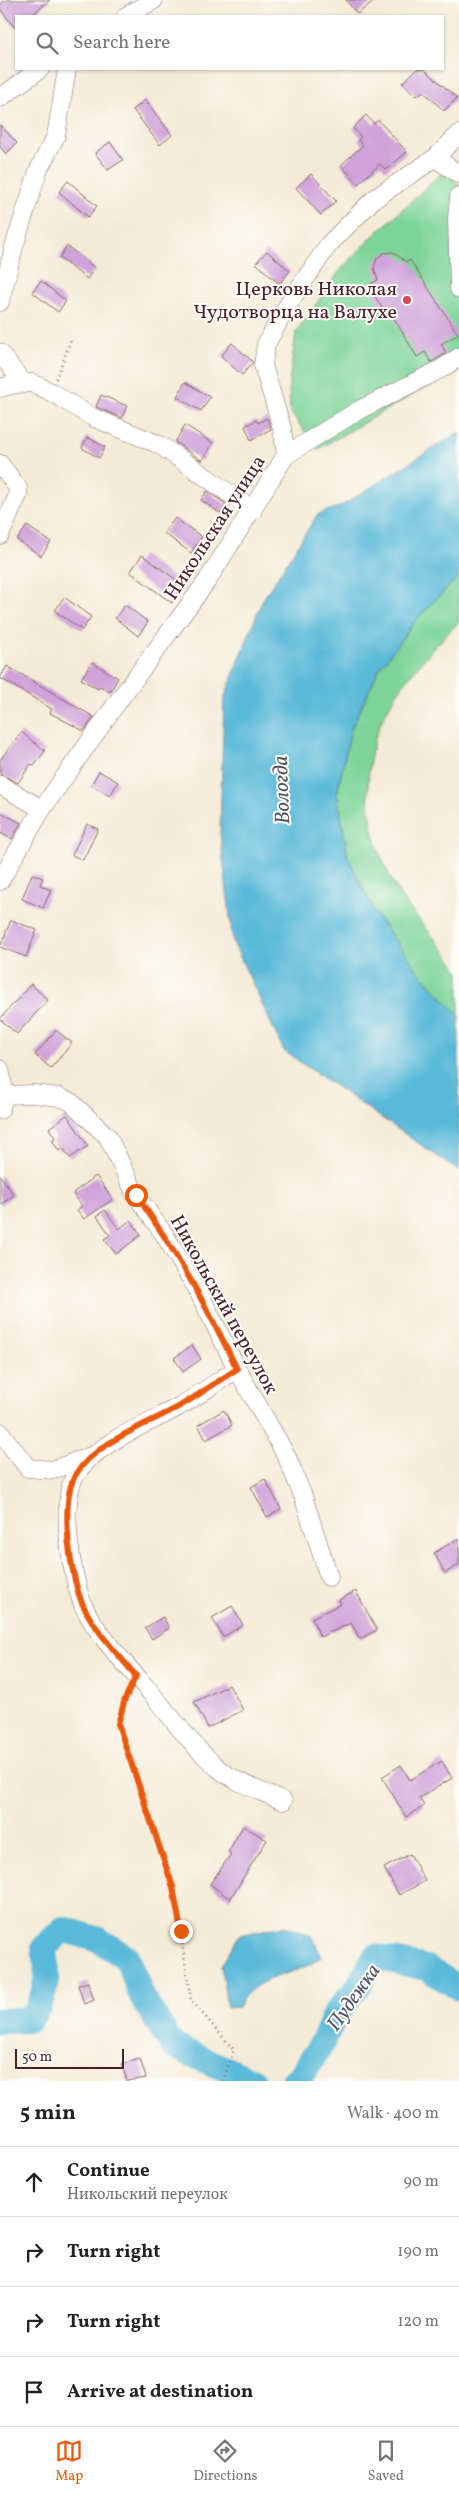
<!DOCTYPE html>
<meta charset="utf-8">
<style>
body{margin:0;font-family:Vollkorn,serif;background:#f2f2f2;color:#222}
.scale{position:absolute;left:15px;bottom:12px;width:109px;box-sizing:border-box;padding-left:5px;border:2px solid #4a1f2b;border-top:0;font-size:14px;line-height:18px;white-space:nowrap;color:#4a1f2b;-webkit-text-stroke:4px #fdfcf7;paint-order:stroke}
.stop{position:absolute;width:15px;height:15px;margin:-11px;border:4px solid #ea580c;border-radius:50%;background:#fff}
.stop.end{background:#ea580c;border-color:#fff;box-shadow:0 1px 5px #0008}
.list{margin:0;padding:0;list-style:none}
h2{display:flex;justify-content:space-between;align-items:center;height:65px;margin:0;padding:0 20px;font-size:21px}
h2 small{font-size:16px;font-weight:400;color:#767676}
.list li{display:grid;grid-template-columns:32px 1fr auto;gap:15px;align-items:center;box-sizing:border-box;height:70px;padding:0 20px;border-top:1px solid #e0e0e0}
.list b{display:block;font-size:19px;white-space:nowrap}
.list p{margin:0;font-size:16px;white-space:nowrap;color:#767676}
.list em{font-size:16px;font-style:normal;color:#767676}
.icon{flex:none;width:28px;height:28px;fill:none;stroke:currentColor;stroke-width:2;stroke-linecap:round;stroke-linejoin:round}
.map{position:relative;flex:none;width:459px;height:2081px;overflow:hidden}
.search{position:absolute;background:#fff;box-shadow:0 1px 4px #0004;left:15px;right:15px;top:15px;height:55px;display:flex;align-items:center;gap:12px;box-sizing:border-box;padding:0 18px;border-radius:0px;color:#767676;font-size:19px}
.sheet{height:345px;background:#fff}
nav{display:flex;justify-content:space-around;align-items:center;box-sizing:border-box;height:70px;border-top:1px solid #e0e0e0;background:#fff;font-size:14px;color:#767676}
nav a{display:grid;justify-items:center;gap:2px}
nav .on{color:#ea580c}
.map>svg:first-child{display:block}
</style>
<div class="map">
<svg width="459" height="2081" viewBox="0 0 459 2081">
<rect width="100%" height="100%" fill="#fdfcf7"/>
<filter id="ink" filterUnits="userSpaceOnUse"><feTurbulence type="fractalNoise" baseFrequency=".02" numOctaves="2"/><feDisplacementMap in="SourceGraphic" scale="10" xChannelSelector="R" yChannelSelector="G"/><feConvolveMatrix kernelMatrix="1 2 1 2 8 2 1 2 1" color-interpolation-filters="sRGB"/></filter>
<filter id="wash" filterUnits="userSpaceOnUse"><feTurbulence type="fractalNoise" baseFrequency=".0096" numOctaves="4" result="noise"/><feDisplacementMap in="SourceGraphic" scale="20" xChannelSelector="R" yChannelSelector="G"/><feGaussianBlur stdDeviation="1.12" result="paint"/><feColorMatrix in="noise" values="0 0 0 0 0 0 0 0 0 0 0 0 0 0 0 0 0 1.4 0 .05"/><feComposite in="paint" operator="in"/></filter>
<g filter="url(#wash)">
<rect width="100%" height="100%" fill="#f4ebd6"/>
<path fill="#7dd499" stroke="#647a62" d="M444 171 459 184V368L318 449 290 412 289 383 296 332 339 272 372 237Z
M459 576V622C429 652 396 687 379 727 357 783 370 849 402 898 411 912 457 962 459 973 459 986 459 1001 459 1015L420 973 375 913 348 857 337 793 351 729 379 669 416 620Z"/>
<path fill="#5ab9d9" stroke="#526c82" d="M459 432V576L416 620 379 669 351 729 337 793 348 857 375 913 420 973 459 1015V1171L284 1051 233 942 220 833 224 699 262 601 317 515 343 505Z
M283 1926 312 1935 321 1957C296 1978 253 1973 238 2007L227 2008 221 1966 239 1935Z"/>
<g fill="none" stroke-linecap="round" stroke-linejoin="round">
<path stroke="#5ab9d9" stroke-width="26" d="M0 2021 29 2020C46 2000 50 1973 44 1948L63 1929 99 1940 127 1958 143 1999 173 2046 253 2081
M294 2081 300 2077 322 2044 336 2013 358 1987 375 1957 427 1968 459 1988"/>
</g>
<g id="blocks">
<path fill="#cfa2d9" d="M6 0H50L31 16H16V29L0 9V5Z
M346 0H375L357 14Z
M417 69H424L457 98 444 111 423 91 417 96 402 83Z
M145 100 172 135 160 145 133 110Z
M366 115 374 124 378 120 407 152 386 170 380 164 358 184 341 165 363 145 358 140 361 137 353 128Z
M0 125 17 143 6 154 0 147Z
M110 142 123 160 108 170 95 153Z
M311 174 336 201 321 215 296 188Z
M68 181 97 206 88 217 59 192Z
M67 246 95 268 87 279 59 258Z
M267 251 290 271 279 284 256 263Z
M393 252 406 262 410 260 458 334 441 344 446 353 431 362 425 352 417 357 391 313 387 316 368 285 378 280 374 268 377 258 384 253Z
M41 281 66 301 58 312 32 292Z
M232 343 253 362 242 375 221 356Z
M185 382 210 397 201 411 177 397Z
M101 395 127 406 122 418 96 407Z
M267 418 271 429 251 440 245 426 256 420 258 423Z
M185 425 213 443 202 461 175 442Z
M87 437 105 447 99 458 82 448Z
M207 491 226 504 220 513 201 500Z
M175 518 202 537 191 553 164 533Z
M27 526 51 542 41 556 17 540Z
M142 555 185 586 172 603 130 572Z
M64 597 91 617 82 630 55 611Z
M125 605 148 622 138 636 115 618Z
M92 662 118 678 110 692 100 686 98 689 81 679Z
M7 666 94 717 84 731 50 713 52 709 0 678Z
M21 732 45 751 34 766 31 764 18 783 0 774V760Z
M99 771 118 782 110 796 91 785Z
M0 812 21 823 12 839 0 833Z
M87 824 98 829 83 860 72 855Z
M32 874 43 878 40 885 51 890 43 908 22 899Z
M11 920 37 930 26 957 0 947Z
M31 984 48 1000 17 1034 0 1019Z
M56 1030 72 1043 51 1068 35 1055Z
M67 1115 88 1146 70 1158 63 1148 59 1151 52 1140 55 1138 49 1128Z
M0 1175 14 1195 0 1205Z
M96 1176 113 1199 84 1219 77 1210 82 1206 73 1193Z
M105 1210 119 1229 131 1220 141 1235 116 1254 104 1239 110 1235 97 1216Z
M192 1345 201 1359 183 1372 174 1358Z
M224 1410 232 1425 206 1440 198 1425Z
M265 1479 281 1509 267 1517 251 1487Z
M459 1538V1565L445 1573 434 1553Z
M356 1591 377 1630 360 1639 351 1623 320 1637 312 1618 341 1604 339 1600Z
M232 1606 243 1625 223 1637 212 1618Z
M163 1617 169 1628 152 1639 145 1628Z
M229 1685 243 1710 208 1728 194 1702Z
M442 1761 452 1778 419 1798 424 1806 406 1817 382 1777 401 1765 410 1780Z
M243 1826 267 1840 230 1899 210 1884 231 1854 228 1852Z
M410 1854 425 1881 399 1895 384 1868Z
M88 1982 94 2000 84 2004 78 1985Z
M140 2059 146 2078 127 2081 122 2064Z"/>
</g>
</g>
<g filter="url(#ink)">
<use href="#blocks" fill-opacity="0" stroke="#866667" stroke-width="1"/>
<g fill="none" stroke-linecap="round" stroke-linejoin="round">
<g stroke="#866667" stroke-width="19">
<path id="minor" d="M126 16 154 0
M0 98 40 69
M435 158 459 174
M459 196 457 218 459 289
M0 302 14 247 38 171 56 136 67 69
M0 353 24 384
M0 388 15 384 33 383 51 392 92 417 160 445 253 510
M286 455 359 410 441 369 459 357
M0 464 18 488V495L0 535
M0 785 42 809
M0 881 42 809 119 700 207 581 286 455 282 428 263 365 266 344 291 300 329 244 374 199 435 158 459 134
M0 1069 5 1095 0 1110
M5 1095 34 1094 59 1097 71 1102 108 1137 136 1195 164 1234 197 1289 237 1369 286 1455 303 1496 329 1577
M237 1369C218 1381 199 1395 180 1406 148 1424 97 1442 76 1474 59 1501 71 1578 84 1607 97 1635 130 1669 151 1693 172 1718 193 1747 219 1769 232 1781 266 1793 283 1801
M0 1432 28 1468 52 1470 91 1456"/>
</g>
<path stroke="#866667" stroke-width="2.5" stroke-dasharray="1 4" stroke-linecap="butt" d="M56 379 72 337
M129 1690 118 1723 173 1887 191 2000 234 2050 223 2081"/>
<use href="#minor" stroke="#fff" stroke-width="18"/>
</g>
</g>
<g fill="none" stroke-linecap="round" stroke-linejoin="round" filter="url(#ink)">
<path stroke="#ea580c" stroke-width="6" d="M136 1195C176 1250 208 1308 237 1369 218 1381 199 1395 180 1406 148 1424 96 1442 76 1474 59 1501 70 1579 84 1607 96 1632 119 1655 136 1676L125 1699 118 1724 173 1887 181 1931"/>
</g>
<circle fill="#d1495b" stroke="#fdfcf7" stroke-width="2" cx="407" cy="300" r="5"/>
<g text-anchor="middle" stroke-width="4" stroke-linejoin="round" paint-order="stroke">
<g font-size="20" fill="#4a1f2b" stroke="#fdfcf7" text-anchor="end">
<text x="397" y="295">Церковь Николая<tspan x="397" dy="23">Чудотворца на Валухе</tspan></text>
</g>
<g font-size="20" fill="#4a1f2b" stroke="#fdfcf7">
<text transform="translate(214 527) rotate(-57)" y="7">Никольская улица</text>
<text transform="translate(225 1304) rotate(61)" y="7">Никольский переулок</text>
</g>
<g font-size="21" font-style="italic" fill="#505568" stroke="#fdfcf7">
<text transform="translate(281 790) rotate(-92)" y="7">Вологда</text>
<text transform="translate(353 1997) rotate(-55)" y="7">Пудежка</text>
</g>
</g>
</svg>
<div class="scale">50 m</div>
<div class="stop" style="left:136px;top:1195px"></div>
<div class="stop end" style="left:181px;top:1931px"></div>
<div class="search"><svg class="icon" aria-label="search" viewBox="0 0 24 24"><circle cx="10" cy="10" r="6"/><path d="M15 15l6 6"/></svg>Search here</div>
</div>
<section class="sheet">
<h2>5 min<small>Walk · 400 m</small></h2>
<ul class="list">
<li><svg class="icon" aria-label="ahead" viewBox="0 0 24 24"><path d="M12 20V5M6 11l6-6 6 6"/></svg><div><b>Continue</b><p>Никольский переулок</p></div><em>90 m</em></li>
<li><svg class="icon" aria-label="right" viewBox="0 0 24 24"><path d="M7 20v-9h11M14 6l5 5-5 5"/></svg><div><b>Turn right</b></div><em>190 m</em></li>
<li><svg class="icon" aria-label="right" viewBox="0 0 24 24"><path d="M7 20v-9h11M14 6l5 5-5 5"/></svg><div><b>Turn right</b></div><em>120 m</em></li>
<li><svg class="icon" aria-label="arrive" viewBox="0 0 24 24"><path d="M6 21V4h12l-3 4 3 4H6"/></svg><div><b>Arrive at destination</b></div></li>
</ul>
</section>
<nav>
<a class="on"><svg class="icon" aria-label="map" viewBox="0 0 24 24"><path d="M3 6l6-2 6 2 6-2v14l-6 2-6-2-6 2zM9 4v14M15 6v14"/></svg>Map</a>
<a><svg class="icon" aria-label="directions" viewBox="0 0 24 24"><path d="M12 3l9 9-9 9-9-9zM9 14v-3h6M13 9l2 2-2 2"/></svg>Directions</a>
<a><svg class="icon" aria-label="saved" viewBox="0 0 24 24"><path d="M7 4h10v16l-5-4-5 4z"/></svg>Saved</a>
</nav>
